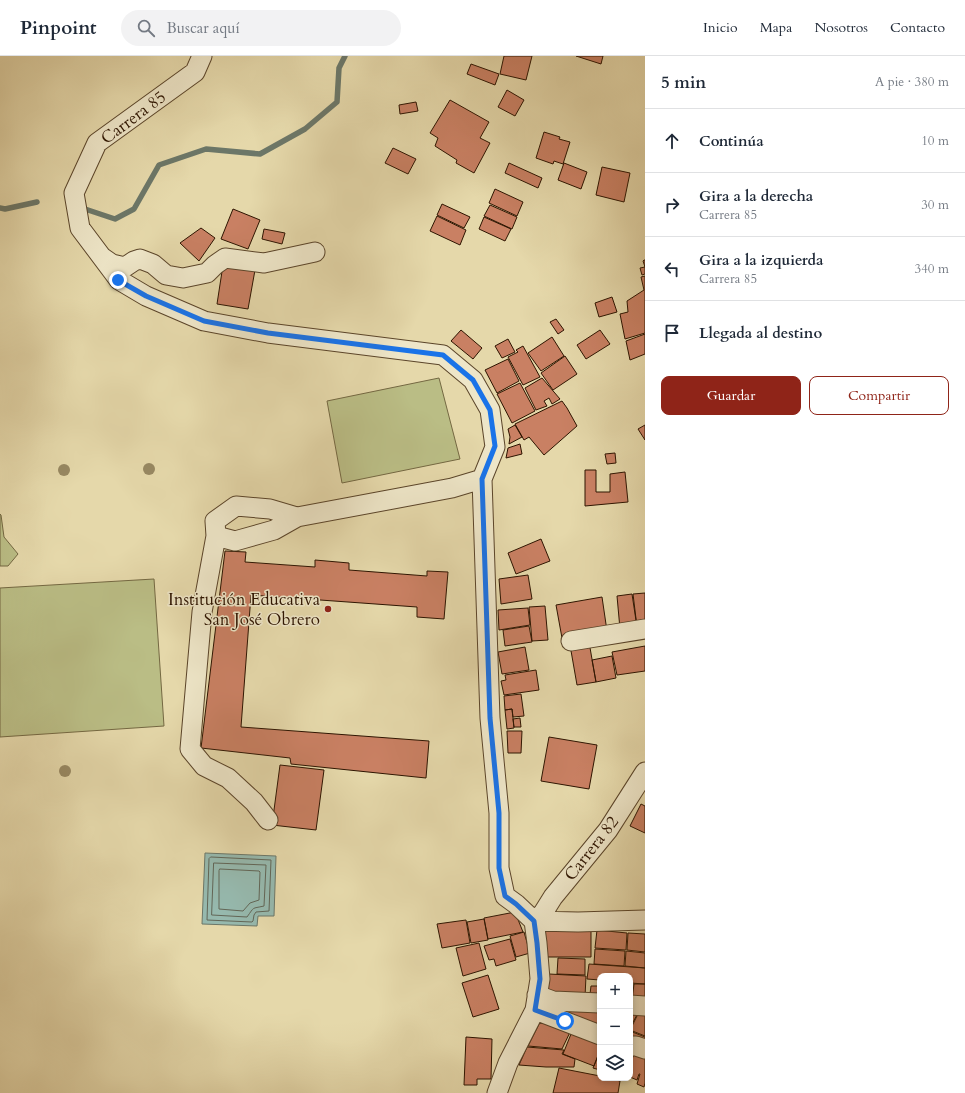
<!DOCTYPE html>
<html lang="es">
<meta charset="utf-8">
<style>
body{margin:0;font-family:Cardo,serif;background:#f2f2f3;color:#1f2937}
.controls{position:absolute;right:12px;bottom:12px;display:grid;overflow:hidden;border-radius:8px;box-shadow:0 2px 6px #0003}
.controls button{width:36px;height:36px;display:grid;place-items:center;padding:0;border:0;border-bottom:1px solid #e0e1e3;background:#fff;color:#1f2937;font:20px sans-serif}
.stop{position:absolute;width:12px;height:12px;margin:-9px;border:3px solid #1a73e8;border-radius:50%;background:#fff}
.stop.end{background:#1a73e8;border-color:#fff;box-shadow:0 1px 4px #0008}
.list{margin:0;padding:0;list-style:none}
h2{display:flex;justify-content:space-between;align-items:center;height:52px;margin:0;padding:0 16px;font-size:17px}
h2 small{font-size:13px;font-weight:400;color:#747a83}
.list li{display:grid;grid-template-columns:26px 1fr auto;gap:12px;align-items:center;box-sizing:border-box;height:64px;padding:0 16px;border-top:1px solid #e0e1e3}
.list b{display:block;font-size:15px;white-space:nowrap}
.list p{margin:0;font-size:13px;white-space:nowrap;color:#747a83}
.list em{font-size:13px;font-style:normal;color:#747a83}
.actions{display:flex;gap:8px;padding:12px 16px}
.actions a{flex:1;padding:9px 0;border:1px solid #8f2418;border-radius:8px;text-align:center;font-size:14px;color:#8f2418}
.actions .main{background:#8f2418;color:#fff}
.icon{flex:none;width:22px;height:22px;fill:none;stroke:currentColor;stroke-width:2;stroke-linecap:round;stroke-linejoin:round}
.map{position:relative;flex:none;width:645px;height:1037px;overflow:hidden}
header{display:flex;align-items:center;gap:24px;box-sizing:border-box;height:56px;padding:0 20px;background:#fff;border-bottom:1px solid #e0e1e3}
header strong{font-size:19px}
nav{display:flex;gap:22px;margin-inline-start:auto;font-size:14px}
.search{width:280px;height:36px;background:#f2f2f3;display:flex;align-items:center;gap:10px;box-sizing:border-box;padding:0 14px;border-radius:22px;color:#747a83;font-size:15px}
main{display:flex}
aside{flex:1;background:#fff}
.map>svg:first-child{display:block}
</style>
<header>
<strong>Pinpoint</strong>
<div class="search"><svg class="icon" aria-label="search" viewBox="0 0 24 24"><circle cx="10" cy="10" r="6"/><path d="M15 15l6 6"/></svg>Buscar aquí</div>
<nav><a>Inicio</a><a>Mapa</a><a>Nosotros</a><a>Contacto</a></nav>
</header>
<main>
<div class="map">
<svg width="645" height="1037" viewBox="0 0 645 1037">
<rect width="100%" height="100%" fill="#e5d8aa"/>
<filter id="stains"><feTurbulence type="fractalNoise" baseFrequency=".005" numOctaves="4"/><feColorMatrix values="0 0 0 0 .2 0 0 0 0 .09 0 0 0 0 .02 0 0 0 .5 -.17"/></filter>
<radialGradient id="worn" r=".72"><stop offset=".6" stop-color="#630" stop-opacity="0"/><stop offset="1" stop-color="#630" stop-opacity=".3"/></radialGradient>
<path fill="#babd85" stroke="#746842" d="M439 322 460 403 342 427 327 345Z
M0 458 1 459 4 481 18 498 8 510H0Z
M154 523 164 670 0 681V532Z"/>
<path fill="#96b9ae" stroke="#6c7768" d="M205 797 276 800 274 860H258L257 870 202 868Z"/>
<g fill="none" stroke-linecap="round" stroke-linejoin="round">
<path stroke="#626657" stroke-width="1" d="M211 801 271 804 269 855 256 856 254 859 253 865 252 866 207 864 209 803Z
M214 807 266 809 264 850C251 853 255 850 247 861L212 859Z
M220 813 259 815 260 816 259 844 250 847 243 855 219 853V815Z"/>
<path stroke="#6c7768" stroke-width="5.5" d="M0 152 5 153 37 146
M85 153 115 163 134 153 159 109 206 93 260 98 305 73 337 46 339 12 345 0"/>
</g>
<path fill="#c98063" stroke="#2d1400" d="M504 0H532L526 24 500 18Z
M576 0H603L601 8Z
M471 8 499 18 495 29 467 18Z
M507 34 524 44 515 60 498 51Z
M450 44 489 66 480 82 490 87 474 117 456 107 457 104 435 90 438 82 430 77Z
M416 46 418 55 400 58 399 49Z
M544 76 560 81 559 83 570 86 563 108 554 105 553 108 536 102Z
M393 92 416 103 408 118 385 107Z
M509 107 542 122 538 132 505 117Z
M564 107 587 116 581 133 558 124Z
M602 111 630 117 624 146 596 139Z
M495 133 523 146 517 160 489 147Z
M442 148 470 161 464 172 437 159Z
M490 149 517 161 512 173 484 160Z
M233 153 260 164 248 193 221 183Z
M437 160 466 174 460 189 430 175Z
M484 161 511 173 505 185 479 173Z
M201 172 215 182 199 205 180 187Z
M264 173 285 177 282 188 262 183Z
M644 204H645V218L642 219 640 212 645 211 643 205Z
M223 209 255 214 248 253 217 248Z
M645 220V277L625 283 620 258 628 256 627 245 644 234 641 221Z
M612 241 617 256 599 261 595 247Z
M556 263 564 274 558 278 550 266Z
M461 274 482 292 473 303 451 285Z
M600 274 610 288 586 303 577 289Z
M645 278V298L630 304 626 285Z
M552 281 564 300 541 315 528 297Z
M508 283 515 296 502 302 495 290Z
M523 290 540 321 523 329 508 301 518 296 516 294Z
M565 300 577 318 553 334 541 317Z
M508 303 519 325 497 337 485 314Z
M542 322 560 343 552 348 549 342 544 345 547 350 536 354 525 332Z
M520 327 535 355 512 367 497 338Z
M562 345 567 352 577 370 544 399 529 381 524 384 515 368Z
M515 369 522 381 509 388 510 381 508 373Z
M645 369V384L638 373Z
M520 388 522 398 506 402 508 392Z
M615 397 616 407 607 408 605 398Z
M585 414H596V436H610V418L625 416 628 446 585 450Z
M541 483 550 505 516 518 508 497Z
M225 495 246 496 245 506 315 511V504L349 507V514L427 520V515L448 516 444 563 417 561V551L251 539 241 671 429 685 426 722 291 708 290 702 201 692Z
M528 519 532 543 501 548 499 523Z
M645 537V570L637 571 633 538Z
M632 538 637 571 620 573 617 540Z
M602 541 607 575 562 582 556 549Z
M545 550 548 584 532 585 529 551Z
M528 552 530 569 499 574 498 554Z
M529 570 532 586 505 590 503 574Z
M589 586 596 626 577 629 570 589Z
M645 590V615L617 619 612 596Z
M525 591 529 614 502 618 498 596Z
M612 600 616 622 596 626 592 604Z
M536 614 539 634 504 639 501 625 506 624 505 619Z
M521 638 524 660 513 661 512 653 505 654 504 640Z
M512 653 514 672 507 673 505 654Z
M520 662 521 671H514L513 663Z
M507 675H522L521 697H508Z
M549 681 597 689 589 733 541 725Z
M280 709 324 714 316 774 272 769Z
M641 748 645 750V777L630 770Z
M515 856 523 876 488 883 484 862Z
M484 863 488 884 471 887 467 866Z
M466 864 470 887 442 892 437 868Z
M544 873H591V901H544Z
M597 874 627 877 626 894 595 892Z
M524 876 530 897 516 901 510 880Z
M628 877 645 878V896L627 894Z
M510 883 516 904 496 910 494 903 489 904 484 890Z
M479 887 486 913 463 920 456 892Z
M595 893 625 895 624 910 594 908Z
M626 895 645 897V912L625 910Z
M558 902 585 903V919L557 918Z
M589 908 645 912V928L630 927V920H600V924L587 923Z
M549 918 586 920 585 941 548 939Z
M488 919 499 953 473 961 462 927Z
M630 927 633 928 632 944H630Z
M634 928H645V945L632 944Z
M591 930H599V938H590Z
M600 950V966L597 973 553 956Z
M641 952 645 953V980L630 974Z
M630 953H640L630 972Z
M543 960 572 972 562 993 528 990Z
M573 973 600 984V994L594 1010 563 998Z
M630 975 645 981V991L630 985Z
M466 981 492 983 491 1023H477V1029H464Z
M527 991 564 994 562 998 575 1003 574 1011H546L519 1009Z
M636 992 645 995V1027L644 1031 637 1028 640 1018H639L637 1024 630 1021V1009Z
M600 995V1014L593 1012Z
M559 1012 600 1020V1022H607L620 1025 618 1037H553Z"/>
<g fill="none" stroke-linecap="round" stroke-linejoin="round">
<g stroke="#5b452a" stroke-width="21">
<path id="minor" d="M202 0 195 16 97 87 74 137 80 172 119 224 146 240 204 265 268 277 443 299 473 324 490 354 495 391 482 423 490 662 499 757V812L505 840 516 848 534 865 537 887 540 923 535 954 508 1007 497 1037
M102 201 112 208 125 211 134 205 140 203 153 208 166 219 183 222 207 217 215 209 225 202 264 207 315 196
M297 461 270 453 236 450 215 465 216 480 235 485 274 474 297 461 452 432 482 423
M216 480 202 556 190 693 204 710 228 722 254 746 268 764
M571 585 645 573
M534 865 543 857 553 841 608 774 645 716
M534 865 578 866 645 864
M537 939 553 945 600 947
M630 949 645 950
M535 954 600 979
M630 990H636L645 993"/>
</g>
<use href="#minor" stroke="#eee6c8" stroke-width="19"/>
</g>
<g fill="#978862">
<circle cx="149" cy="413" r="6"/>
<circle cx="64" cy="414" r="6"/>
<circle cx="65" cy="715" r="6"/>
</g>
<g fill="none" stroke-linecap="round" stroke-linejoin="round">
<path stroke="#1a73e8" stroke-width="5" d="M118 224 146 240 204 265 268 277 443 299 473 324 490 354 495 390 482 423 490 662 499 757V812L505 840 516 848 534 865 537 887 540 923 535 954 565 965"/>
</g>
<circle fill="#8f2418" stroke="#eee6c8" stroke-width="1.5" cx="328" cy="553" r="4"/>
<g text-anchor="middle" stroke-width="3" stroke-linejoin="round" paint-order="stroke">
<g font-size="17" fill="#2d1400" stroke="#eee6c8">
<text transform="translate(133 61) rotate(-37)" y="6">Carrera 85</text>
<text transform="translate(591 792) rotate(-52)" y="6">Carrera 82</text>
</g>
<g font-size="17" fill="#2d1400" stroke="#eee6c8" text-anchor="end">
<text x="320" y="549">Institución Educativa<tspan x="320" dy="20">San José Obrero</tspan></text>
</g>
</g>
<rect width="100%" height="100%" filter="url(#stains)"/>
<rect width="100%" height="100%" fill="url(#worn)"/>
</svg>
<div class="controls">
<button>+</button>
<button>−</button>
<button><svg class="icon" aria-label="layers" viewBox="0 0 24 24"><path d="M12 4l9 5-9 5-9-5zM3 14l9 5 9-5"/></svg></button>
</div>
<div class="stop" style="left:565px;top:965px"></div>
<div class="stop end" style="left:118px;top:224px"></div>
</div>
<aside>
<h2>5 min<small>A pie · 380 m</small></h2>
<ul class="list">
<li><svg class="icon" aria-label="ahead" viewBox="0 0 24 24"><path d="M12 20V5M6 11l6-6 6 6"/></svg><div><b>Continúa</b></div><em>10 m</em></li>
<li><svg class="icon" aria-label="right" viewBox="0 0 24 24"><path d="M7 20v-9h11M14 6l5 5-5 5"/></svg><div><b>Gira a la derecha</b><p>Carrera 85</p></div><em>30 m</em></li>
<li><svg class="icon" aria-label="left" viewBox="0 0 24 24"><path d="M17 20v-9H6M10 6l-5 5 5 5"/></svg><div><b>Gira a la izquierda</b><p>Carrera 85</p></div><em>340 m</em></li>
<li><svg class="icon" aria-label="arrive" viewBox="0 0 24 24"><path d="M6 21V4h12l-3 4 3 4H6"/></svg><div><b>Llegada al destino</b></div></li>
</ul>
<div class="actions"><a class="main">Guardar</a><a>Compartir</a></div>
</aside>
</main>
